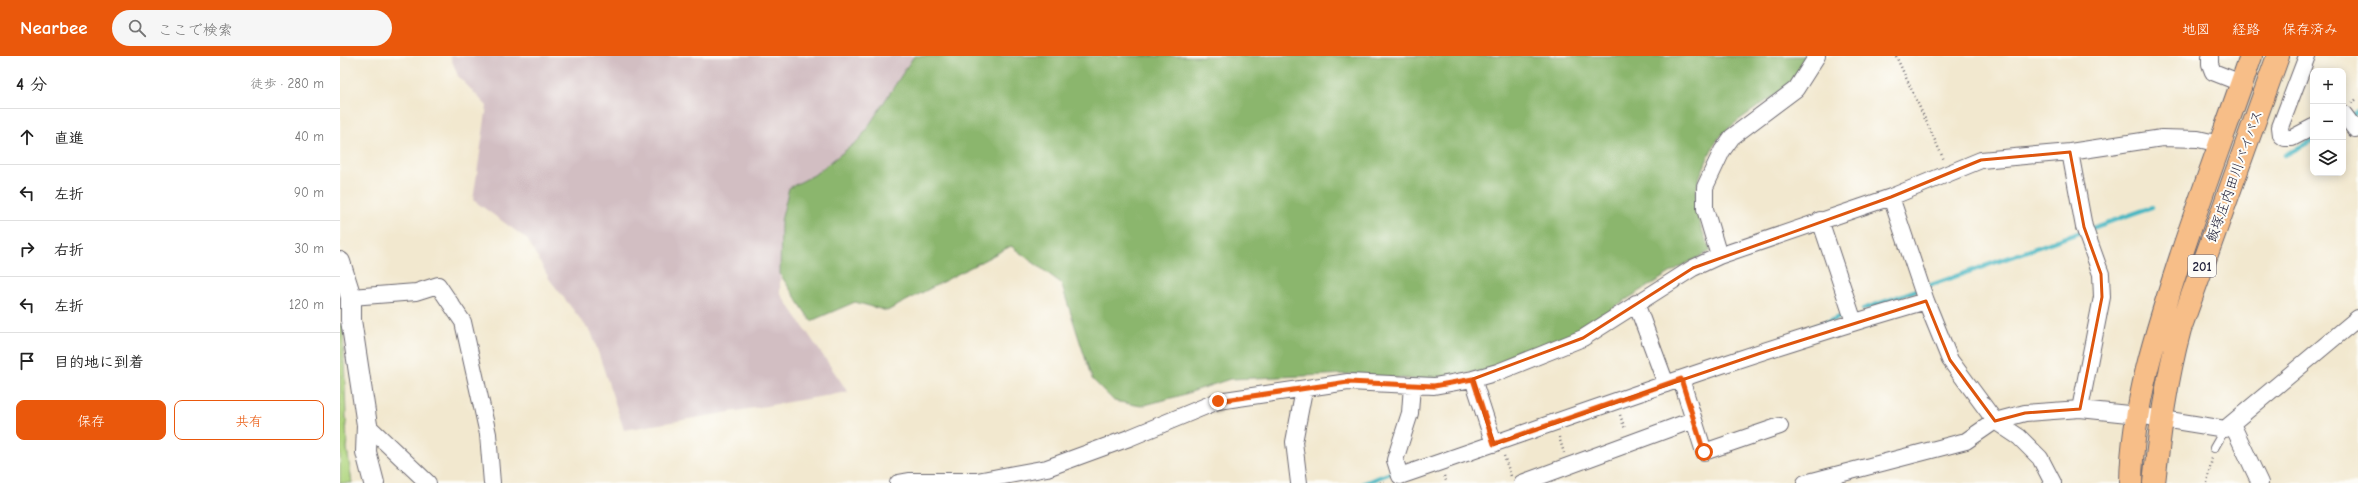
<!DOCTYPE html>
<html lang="ja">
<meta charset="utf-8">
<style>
body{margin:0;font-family:"Comic Neue","Klee One",sans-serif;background:#f6f6f6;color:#222}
.controls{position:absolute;right:12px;top:12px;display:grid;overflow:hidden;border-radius:8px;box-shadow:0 2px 10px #0003}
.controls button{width:36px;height:36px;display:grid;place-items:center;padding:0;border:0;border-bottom:1px solid #e0e0e0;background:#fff;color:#222;font:20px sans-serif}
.stop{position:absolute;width:12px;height:12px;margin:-9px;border:3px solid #ea580c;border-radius:50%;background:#fff}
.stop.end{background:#ea580c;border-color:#fff;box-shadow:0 1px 4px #0008}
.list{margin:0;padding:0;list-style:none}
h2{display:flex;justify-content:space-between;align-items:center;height:52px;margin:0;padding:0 16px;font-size:17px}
h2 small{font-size:13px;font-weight:400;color:#767676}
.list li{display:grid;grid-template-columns:26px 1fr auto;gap:12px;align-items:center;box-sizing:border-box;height:56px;padding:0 16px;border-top:1px solid #e0e0e0}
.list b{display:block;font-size:15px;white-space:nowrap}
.list em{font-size:13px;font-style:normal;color:#767676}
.actions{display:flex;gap:8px;padding:12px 16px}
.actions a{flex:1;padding:9px 0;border:1px solid #ea580c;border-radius:8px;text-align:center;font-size:14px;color:#ea580c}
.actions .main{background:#ea580c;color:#fff}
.icon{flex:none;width:22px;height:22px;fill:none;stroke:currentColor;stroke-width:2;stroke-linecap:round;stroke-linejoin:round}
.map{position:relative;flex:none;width:2018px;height:427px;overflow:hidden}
header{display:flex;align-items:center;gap:24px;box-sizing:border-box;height:56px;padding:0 20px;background:#ea580c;color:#fff}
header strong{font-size:19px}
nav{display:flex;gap:22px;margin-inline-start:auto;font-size:14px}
.search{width:280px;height:36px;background:#f6f6f6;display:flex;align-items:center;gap:10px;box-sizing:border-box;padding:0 14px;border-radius:22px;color:#767676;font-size:15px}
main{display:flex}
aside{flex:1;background:#fff}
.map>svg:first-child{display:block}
</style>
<header>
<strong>Nearbee</strong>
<div class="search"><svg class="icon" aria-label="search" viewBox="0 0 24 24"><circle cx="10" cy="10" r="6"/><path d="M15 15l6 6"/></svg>ここで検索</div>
<nav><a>地図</a><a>経路</a><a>保存済み</a></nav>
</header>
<main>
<aside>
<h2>4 分<small>徒歩 · 280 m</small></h2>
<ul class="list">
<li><svg class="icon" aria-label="ahead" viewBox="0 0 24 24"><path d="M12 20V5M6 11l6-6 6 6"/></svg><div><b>直進</b></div><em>40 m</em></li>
<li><svg class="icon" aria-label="left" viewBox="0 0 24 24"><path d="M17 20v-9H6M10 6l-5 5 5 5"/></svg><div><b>左折</b></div><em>90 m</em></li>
<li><svg class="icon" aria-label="right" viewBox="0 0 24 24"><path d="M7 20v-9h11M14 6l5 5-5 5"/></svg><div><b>右折</b></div><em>30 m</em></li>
<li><svg class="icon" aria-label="left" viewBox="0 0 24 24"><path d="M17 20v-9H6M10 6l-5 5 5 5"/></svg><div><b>左折</b></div><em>120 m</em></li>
<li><svg class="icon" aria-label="arrive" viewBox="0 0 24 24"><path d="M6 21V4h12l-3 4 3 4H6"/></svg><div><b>目的地に到着</b></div></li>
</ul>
<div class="actions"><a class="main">保存</a><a>共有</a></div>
</aside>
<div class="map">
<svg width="2018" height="427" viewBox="0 0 2018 427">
<rect width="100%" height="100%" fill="#fdfcf7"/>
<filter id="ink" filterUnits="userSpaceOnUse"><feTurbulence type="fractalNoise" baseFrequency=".025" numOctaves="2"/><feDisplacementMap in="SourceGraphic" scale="8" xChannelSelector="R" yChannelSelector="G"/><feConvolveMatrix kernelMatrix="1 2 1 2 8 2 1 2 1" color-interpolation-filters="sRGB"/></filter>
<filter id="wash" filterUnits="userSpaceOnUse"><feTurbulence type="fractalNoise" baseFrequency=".012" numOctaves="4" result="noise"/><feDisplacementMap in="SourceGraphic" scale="16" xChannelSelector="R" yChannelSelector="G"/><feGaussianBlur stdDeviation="0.9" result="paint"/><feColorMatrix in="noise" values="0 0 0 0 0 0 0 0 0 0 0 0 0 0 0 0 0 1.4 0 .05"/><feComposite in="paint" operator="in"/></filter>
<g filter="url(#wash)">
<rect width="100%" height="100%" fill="#f2e8cf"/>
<path fill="#d2bec2" d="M110 0H574L520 83 474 119 449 132 441 165 440 237 508 336 284 374 252 278 210 224 187 183 133 144 147 50 118 20Z"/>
<path fill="#afd57e" stroke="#687c5c" d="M0 269H3L7 392 12 427H0Z"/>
<path fill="#8bb66d" stroke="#566c54" d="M574 0H1466C1452 39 1408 51 1382 79 1373 88 1369 99 1364 111 1348 144 1357 163 1371 195L1343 209 1279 248 1239 278 1148 314 1083 324 1010 318 890 323 839 340 801 350 774 345 752 323 721 227 671 190 547 255 515 246 471 265 440 218 441 165 449 132 474 119 520 83Z"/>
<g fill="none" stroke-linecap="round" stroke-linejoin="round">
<path stroke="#48b7c2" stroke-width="4.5" d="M2011 61 2018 55
M1945 99 1973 84
M1523 253 1812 151
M1468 273 1500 261
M1024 427 1056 415"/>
</g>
</g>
<g filter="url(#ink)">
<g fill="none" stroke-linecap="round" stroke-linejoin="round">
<g stroke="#6b676f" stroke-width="10">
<path id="service" d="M1874 392 1885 373"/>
</g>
<g stroke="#6b676f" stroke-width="18">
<path id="minor" d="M1870 0V8L1873 16 1901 27
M1967 0 1940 71 1941 79 1945 82H1952L1973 71
M2003 57 2015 73 2018 71
M1730 96 1744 171 1761 218 1762 241 1740 353
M1551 141 1586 245 1610 304 1655 365 1679 381 1700 402 1713 427
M1480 164 1514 266
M1379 200 1365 153V131L1382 95 1392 81 1456 33 1477 0
M11 241 76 236 98 229 123 266 148 378 152 427
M1296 247 1326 328
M1133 323 1154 388
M1341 323 1364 396 1440 370
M1072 329 1070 357 1055 404 1060 420C1235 360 1409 296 1586 245
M1892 368 1920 427
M27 369 88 427
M558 427 569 425H637L707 412 789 382 878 345 1008 326 1094 330 1133 323 1158 316 1243 282 1353 212 1379 200 1551 141 1641 104 1730 96 1822 82 1858 83 1880 88
M959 427 954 386 964 334
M1182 427 1353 364
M1465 427 1626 385 1655 365 1685 357 1740 353 1798 359 1885 373 2018 262"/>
</g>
<g stroke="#6b676f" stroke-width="22">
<path id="tertiary" d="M0 206 11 241V264L27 369 26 396 34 427"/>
</g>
<g stroke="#6b676f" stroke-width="24">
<path id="trunk" d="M1791 427C1792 349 1817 273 1841 200 1863 133 1888 67 1911 0
M1814 427C1820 373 1826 326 1840 273L1938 0"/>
</g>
<path stroke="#6b676f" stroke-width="2.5" stroke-dasharray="1 3" stroke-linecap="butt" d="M1556 0 1604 104
M2012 47 2018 42
M1280 359 1285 373
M1219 381 1224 397
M1164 400 1171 420
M1104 420 1107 427
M1040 427 1047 425
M1867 427 1872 402"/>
<use href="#service" stroke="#fff" stroke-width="8"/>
<use href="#minor" stroke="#fff" stroke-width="16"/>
<use href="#tertiary" stroke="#fff" stroke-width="20"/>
<use href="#trunk" stroke="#f7be88" stroke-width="22"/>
</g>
</g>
<g fill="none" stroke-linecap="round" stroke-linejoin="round" filter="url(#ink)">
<path stroke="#ea580c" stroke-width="5" d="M878 345 1008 326 1094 330 1133 323 1154 388 1341 323 1364 396"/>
</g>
<path fill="none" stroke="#de560e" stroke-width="3" stroke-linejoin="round" d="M1730 96 1744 171 1761 218 1762 241 1740 353 1685 357 1655 365 1610 304 1586 245 1421 297 1154 388 1133 323 1243 282 1353 212 1551 141 1641 104Z"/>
<g text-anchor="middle" stroke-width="4" stroke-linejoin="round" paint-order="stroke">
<rect fill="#fdfcf7" stroke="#646373" stroke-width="1" x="1848" y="199" width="28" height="22" rx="3"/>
<g font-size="13" font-weight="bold" fill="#22223b">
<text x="1862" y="215">201</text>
</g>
<g font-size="14" fill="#22223b" stroke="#fdfcf7">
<text transform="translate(1894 120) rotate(-70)" y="5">飯塚庄内田川バイパス</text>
</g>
</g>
</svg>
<div class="controls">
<button>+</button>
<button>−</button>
<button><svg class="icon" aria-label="layers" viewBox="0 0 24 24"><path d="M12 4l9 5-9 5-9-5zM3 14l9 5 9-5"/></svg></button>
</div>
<div class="stop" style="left:1364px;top:396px"></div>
<div class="stop end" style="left:878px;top:345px"></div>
</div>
</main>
